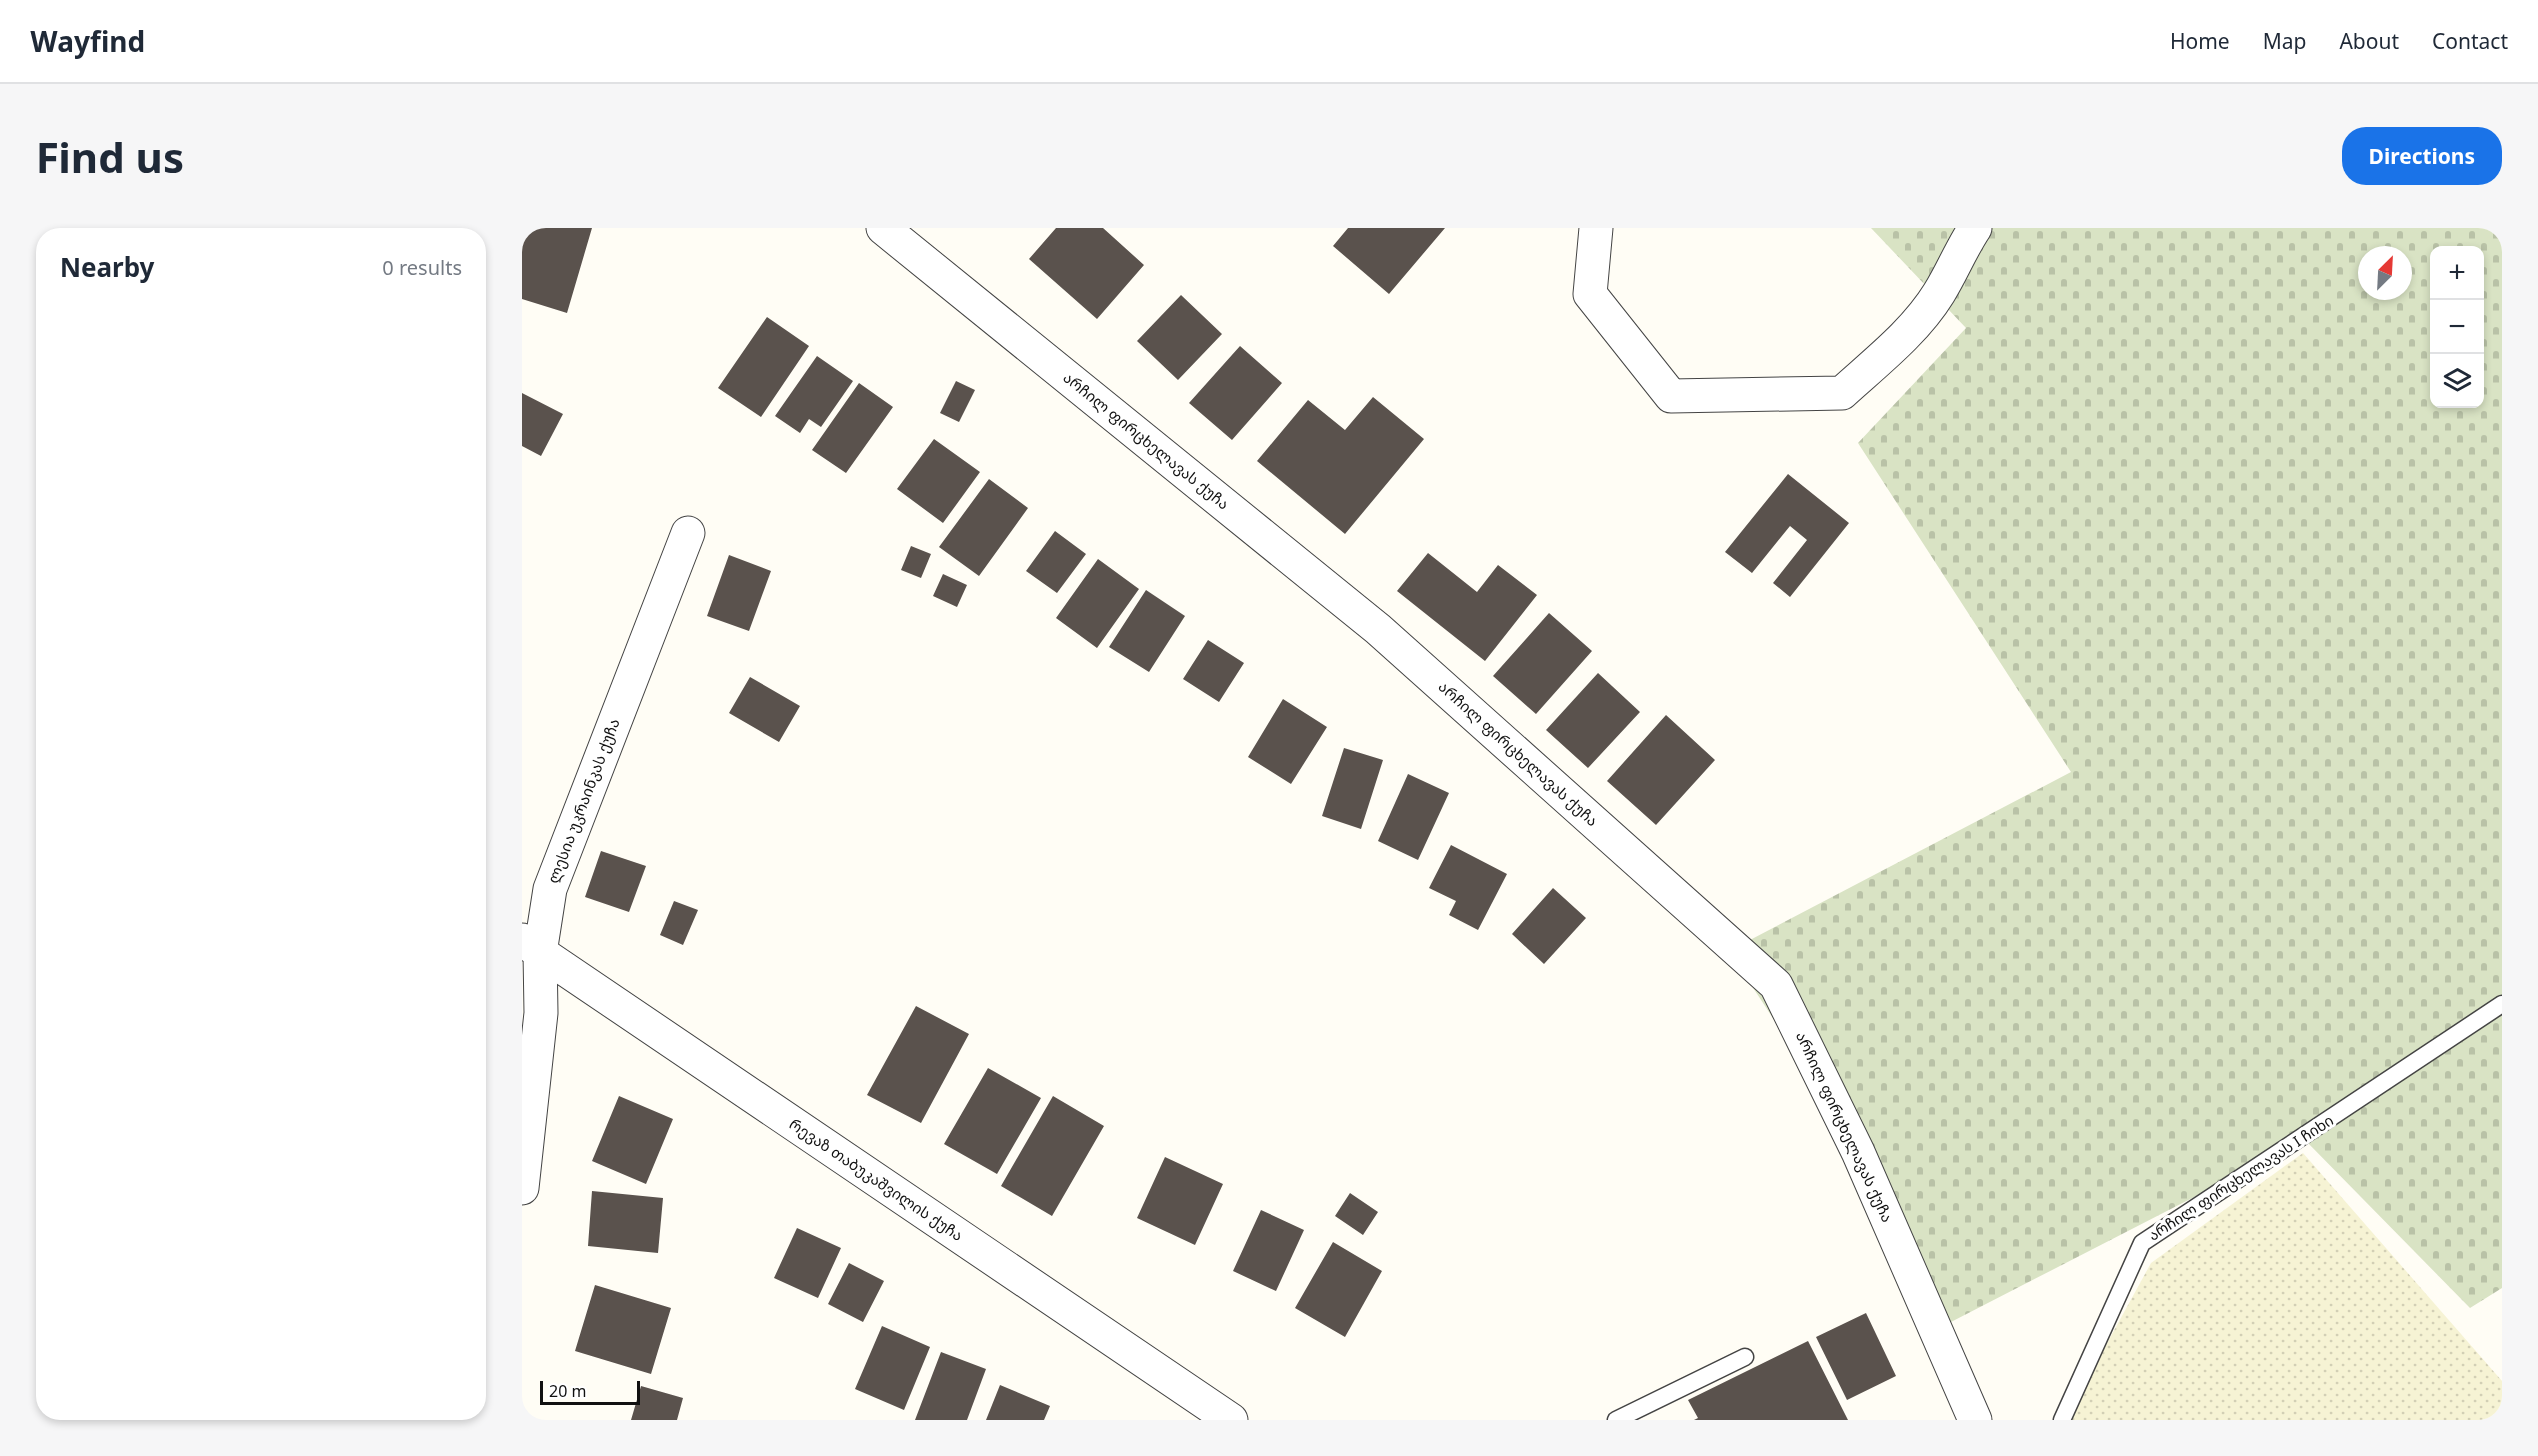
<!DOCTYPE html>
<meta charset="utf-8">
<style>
body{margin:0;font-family:Georgia,"Noto Sans Georgian",serif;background:#f6f6f7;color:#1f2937}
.controls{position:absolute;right:18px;top:18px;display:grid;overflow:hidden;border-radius:12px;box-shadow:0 3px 9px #0003}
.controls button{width:54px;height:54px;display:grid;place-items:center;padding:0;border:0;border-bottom:2px solid #e0e1e3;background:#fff;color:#1f2937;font:30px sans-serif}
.compass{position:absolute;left:1836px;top:18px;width:54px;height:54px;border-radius:50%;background:#fff;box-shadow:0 3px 9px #0003;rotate:24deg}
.scale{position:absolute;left:18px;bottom:15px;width:100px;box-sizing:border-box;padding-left:6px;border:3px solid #111;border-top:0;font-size:16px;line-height:21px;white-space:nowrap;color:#111;-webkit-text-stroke:4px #fff;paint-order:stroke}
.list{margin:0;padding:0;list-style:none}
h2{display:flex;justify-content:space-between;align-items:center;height:78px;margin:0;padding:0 24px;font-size:26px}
h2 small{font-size:20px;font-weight:400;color:#747a83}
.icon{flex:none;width:33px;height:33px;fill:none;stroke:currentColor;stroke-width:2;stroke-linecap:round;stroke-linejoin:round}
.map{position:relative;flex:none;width:1980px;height:1192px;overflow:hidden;border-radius:24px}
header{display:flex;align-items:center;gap:36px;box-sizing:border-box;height:84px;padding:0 30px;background:#fff;border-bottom:2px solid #e0e1e3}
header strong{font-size:28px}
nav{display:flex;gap:33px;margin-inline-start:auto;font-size:21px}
.intro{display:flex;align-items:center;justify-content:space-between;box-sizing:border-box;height:144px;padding:0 36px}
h1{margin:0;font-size:42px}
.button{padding:15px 27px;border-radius:24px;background:#1a73e8;color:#fff;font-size:21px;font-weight:700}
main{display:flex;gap:36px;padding:0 36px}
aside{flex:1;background:#fff;border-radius:24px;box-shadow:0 3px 9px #0003}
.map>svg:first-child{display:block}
</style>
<header>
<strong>Wayfind</strong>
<nav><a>Home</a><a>Map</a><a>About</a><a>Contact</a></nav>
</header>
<div class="intro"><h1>Find us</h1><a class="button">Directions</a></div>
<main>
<aside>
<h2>Nearby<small>0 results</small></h2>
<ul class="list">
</ul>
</aside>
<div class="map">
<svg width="1980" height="1192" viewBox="0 0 1980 1192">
<defs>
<pattern id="farmland-dots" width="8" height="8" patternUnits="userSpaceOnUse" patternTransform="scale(1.5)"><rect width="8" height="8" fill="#f6f3d4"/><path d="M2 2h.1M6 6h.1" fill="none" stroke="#d2cfb5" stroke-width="1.8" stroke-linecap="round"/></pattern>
<pattern id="cemetery-stones" width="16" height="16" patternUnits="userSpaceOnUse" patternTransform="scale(1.5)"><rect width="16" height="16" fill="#d9e3c4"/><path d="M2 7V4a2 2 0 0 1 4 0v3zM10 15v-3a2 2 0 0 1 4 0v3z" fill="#b9c2a7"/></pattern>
</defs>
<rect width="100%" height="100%" fill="#fffdf5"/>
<path fill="url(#farmland-dots)" d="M1781 925 1980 1153V1192H1543L1629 1035Z"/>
<path fill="url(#cemetery-stones)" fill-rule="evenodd" d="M1349 0H1980V1060L1948 1080 1783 912 1429 1094 1328 908 1207 723 1549 544 1336 215 1444 100ZM1912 22H1958V176H1912ZM1845 27H1881V63H1845Z"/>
<path fill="#5a524d" d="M0 0H70L45 85 0 71Z
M534 0H581L622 37 575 91 507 31Z
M826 0H923L867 66 811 18Z
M659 67 700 106 656 152 615 113Z
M245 89 287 118 239 189 196 160Z
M718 118 760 155 710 212 667 175Z
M295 128 331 153 299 199 287 191 278 205 253 188Z
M434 153 453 162 437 194 418 185Z
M337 155 371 179 324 245 290 222Z
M0 165 41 186 19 228 0 218Z
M851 169 902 211 823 306 735 233 786 172 823 202Z
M412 211 458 244 421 295 375 261Z
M1266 246 1327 295 1268 369 1251 355 1285 312 1268 298 1230 345 1203 324Z
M467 251 506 280 457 348 417 319Z
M533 303 564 326 535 365 504 343Z
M389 318 409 326 399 350 379 342Z
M906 325 955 364 976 337 1015 367 963 433 875 363Z
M207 327 249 343 227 403 185 388Z
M576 331 617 361 575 420 534 390Z
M421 346 445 357 435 379 411 368Z
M624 362 663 388 627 444 587 419Z
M1027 385 1070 423 1014 486 971 448Z
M686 412 722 435 697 474 661 451Z
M1076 445 1118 484 1066 540 1024 502Z
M228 449 278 478 257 514 207 485Z
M761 471 805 499 769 556 726 529Z
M1144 487 1193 532 1134 597 1085 553Z
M822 520 861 532 839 601 800 588Z
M886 546 927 565 896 632 856 613Z
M929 617 985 646 956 702 927 687 934 673 907 660Z
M79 623 124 638 107 684 63 669Z
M1031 660 1064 690 1022 736 990 706Z
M152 673 176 682 161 717 138 707Z
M394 778 447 806 399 895 345 867Z
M466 840 519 870 475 946 422 916Z
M97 868 151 891 124 956 70 933Z
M531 868 582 898 530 988 479 958Z
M643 929 701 956 673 1017 615 990Z
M70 963 141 970 136 1025 66 1018Z
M828 965 856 984 841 1007 813 988Z
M739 982 782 1002 754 1063 711 1043Z
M275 1000 319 1020 296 1070 252 1050Z
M811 1014 860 1043 823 1109 773 1080Z
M327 1035 362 1053 341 1094 306 1076Z
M73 1057 149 1080 129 1146 53 1123Z
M1344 1085 1374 1148 1325 1172 1294 1109Z
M360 1098 408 1119 382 1182 333 1161Z
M1286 1113 1326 1192H1172L1176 1190 1166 1172Z
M419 1124 464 1141 445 1192H393Z
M478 1157 528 1178 522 1192H464Z
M119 1158 161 1170 155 1192H109Z"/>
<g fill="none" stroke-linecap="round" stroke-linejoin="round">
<g stroke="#444" stroke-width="19">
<path id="service" d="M1094 1192 1223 1129
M1540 1192 1620 1015 1980 776"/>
</g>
<g stroke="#444" stroke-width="35">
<path id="minor" d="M361 0 856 401 1254 757 1336 924 1453 1192
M1074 0 1068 66 1149 168 1320 165C1354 134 1393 104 1417 65 1430 44 1439 21 1453 0
M0 712 709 1192
M0 960 19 785 18 725 28 661 166 305"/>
</g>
<use href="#service" stroke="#fff" stroke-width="16"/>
<use href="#minor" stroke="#fff" stroke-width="33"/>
</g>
<g text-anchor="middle" stroke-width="6" stroke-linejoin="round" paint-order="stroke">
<g font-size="15" fill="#111" stroke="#fff">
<text transform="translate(624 213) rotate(39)" y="5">არჩილ ფირცხელავას ქუჩა</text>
<text transform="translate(996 526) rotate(42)" y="5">არჩილ ფირცხელავას ქუჩა</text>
<text transform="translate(62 573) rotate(-69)" y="5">ლესია უკრაინკას ქუჩა</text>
<text transform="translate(1322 899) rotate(65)" y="5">არჩილ ფირცხელავას ქუჩა</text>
<text transform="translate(1719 950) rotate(-33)" y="5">არჩილ ფირცხელავას I ჩიხი</text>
<text transform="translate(354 952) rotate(34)" y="5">რევაზ თაბუკაშვილის ქუჩა</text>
</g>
</g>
</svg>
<div class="controls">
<button>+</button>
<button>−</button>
<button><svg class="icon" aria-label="layers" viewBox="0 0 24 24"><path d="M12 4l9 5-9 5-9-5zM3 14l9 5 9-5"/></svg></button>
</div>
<svg class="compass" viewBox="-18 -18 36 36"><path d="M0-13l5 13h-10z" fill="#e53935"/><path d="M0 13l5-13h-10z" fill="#747a83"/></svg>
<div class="scale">20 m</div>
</div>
</main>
